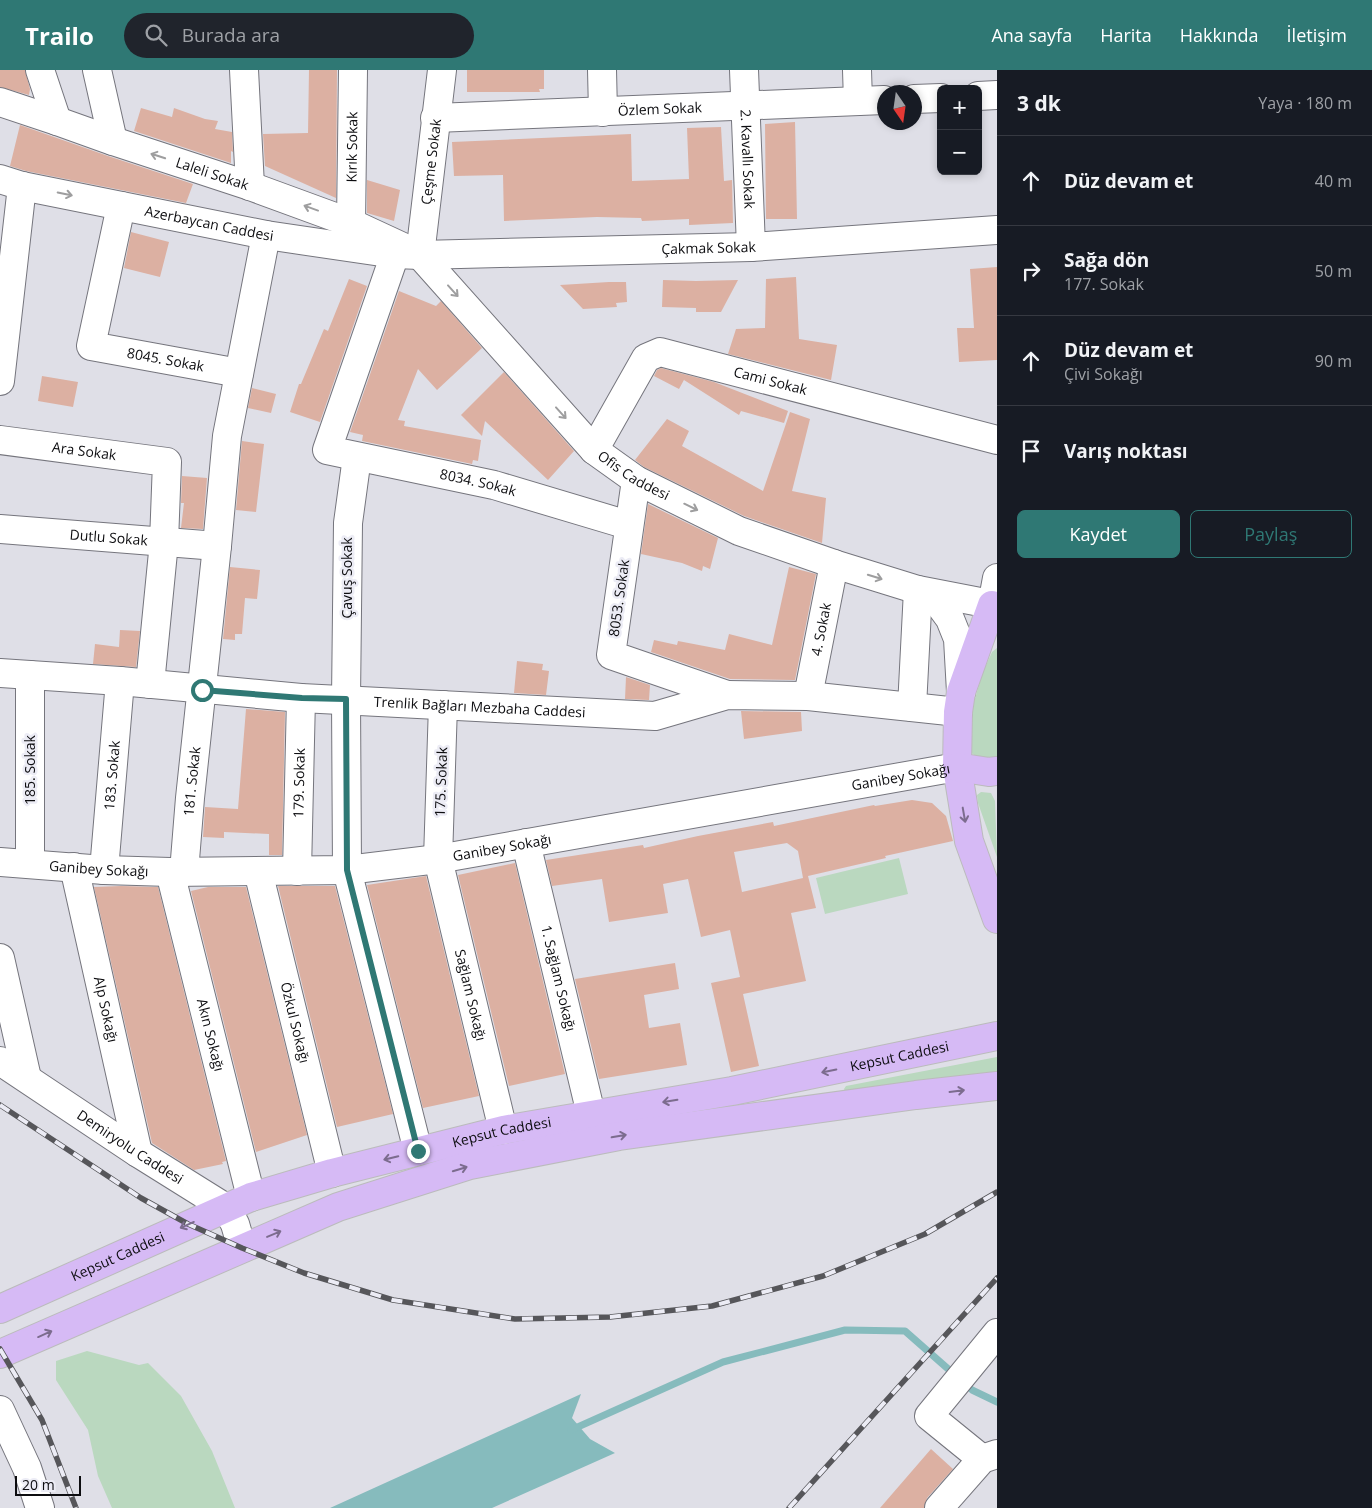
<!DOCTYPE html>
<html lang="tr">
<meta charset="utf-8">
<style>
body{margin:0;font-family:"Open Sans",sans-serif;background:#20242c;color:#f1f3f6}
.controls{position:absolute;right:15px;top:15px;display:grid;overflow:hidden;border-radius:8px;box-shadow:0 2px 8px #0003}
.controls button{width:45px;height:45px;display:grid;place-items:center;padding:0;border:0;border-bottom:1px solid #363941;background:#171b24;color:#f1f3f6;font:25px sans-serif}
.compass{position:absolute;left:877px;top:15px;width:45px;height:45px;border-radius:50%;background:#171b24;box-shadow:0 2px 8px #0003;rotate:167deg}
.scale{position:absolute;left:15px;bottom:12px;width:66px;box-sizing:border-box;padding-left:5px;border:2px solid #0d0d10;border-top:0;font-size:14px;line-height:18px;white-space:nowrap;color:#0d0d10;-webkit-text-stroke:4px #ececf5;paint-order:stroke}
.stop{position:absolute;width:15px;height:15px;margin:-11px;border:4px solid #2f7874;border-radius:50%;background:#fff}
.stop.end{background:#2f7874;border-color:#fff;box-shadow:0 1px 5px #0008}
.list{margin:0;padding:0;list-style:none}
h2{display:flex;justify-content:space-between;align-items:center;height:65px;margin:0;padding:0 20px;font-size:21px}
h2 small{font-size:16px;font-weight:400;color:#9ea1a6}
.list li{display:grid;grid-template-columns:32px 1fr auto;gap:15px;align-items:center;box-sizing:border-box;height:90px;padding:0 20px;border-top:1px solid #363941}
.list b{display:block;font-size:19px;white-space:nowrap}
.list p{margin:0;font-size:16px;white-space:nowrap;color:#9ea1a6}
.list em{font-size:16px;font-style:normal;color:#9ea1a6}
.actions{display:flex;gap:10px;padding:15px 20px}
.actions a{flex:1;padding:11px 0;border:1px solid #2f7874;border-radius:8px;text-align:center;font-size:18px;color:#2f7874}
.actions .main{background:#2f7874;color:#fff}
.icon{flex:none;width:28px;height:28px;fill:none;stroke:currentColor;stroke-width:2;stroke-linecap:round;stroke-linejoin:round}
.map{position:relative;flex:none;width:997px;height:1438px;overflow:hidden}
header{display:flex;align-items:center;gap:30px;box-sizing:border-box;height:70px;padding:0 25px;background:#2f7874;color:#fff}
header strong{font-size:24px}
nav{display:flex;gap:28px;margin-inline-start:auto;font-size:18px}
.search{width:350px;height:45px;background:#20242c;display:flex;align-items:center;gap:12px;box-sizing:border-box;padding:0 18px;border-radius:28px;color:#9ea1a6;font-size:19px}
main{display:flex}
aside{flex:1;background:#171b24}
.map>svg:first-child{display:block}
</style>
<header>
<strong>Trailo</strong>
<div class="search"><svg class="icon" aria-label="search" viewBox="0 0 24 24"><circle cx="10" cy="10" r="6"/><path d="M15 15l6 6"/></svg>Burada ara</div>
<nav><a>Ana sayfa</a><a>Harita</a><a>Hakkında</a><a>İletişim</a></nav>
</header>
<main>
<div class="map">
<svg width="997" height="1438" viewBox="0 0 997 1438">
<rect width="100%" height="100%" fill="#dfdfe7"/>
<path fill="#bad8bf" d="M997 578V687L979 689 969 681 966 658 983 602 992 582Z
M981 722 991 723 995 731 997 787 978 733 977 725Z
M899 788 908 824 825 844 816 808Z
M997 987V1003L846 1023 844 1019 846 1016Z
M87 1281 139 1295 148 1293 181 1326 212 1381 235 1438H112L98 1406 88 1360 56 1310V1291Z"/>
<path fill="#86bbbd" d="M581 1324 572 1348 590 1369 615 1383 492 1438H330Z"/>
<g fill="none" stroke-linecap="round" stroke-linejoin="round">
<path stroke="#86bbbd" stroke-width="7" d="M963 1312 972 1320 997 1332
M571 1360 723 1292 845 1260 905 1261 955 1305"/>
</g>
<path fill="#dcb0a2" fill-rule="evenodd" d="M0 0H25L30 19 29 25 0 17Z
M309 0H337L336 128 265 96 263 64 308 63Z
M467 0H544V19H539L540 22H467Z
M141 38 172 47 174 38 205 49 218 51 215 59 232 62 233 82 231 81V93L134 61Z
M795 52 797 149H766L765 54Z
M20 55 108 86 193 114 186 133 26 101 10 96Z
M721 57 724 111 732 110 733 153 689 155V149L642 151 641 148 597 147 504 151 503 105 454 106 452 72 631 64 632 111 689 109 687 58Z
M367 110 400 120 394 151 367 143Z
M131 162 169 172 160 207 124 198Z
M997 197V290L959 292 957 258H974L970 199Z
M796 207 799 269 837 275 831 310 728 284 736 259 765 258 766 209Z
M349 209 367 216 320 352 290 342 299 314H301L324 259 328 261Z
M663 210 696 211 738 210 721 242H696V238L662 237Z
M609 212H626L627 232 616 233 617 237 583 239 560 215Z
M399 221 436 236 441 231 482 278 437 320 418 299 398 350 405 351 404 356 481 370 478 391 473 390 472 394 362 371 363 365 350 362Z
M661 298 714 312 788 341 784 353 741 341 739 345 684 310 685 308 679 319 654 306 657 300Z
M504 302 574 381 548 410 485 351 482 366 461 345Z
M42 306 78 312 73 337 38 331Z
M252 318 276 324 271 343 248 338Z
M790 342 810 349 792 421 826 428 822 473 744 446 644 397 635 390 667 349 689 361 682 376 763 421Z
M242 371 264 374 256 442 236 440Z
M182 406 207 408 203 459 181 458 184 433H181Z
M648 434 718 468 710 499 703 496 702 501 682 493 641 484Z
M230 497 260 500 257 529 245 528 242 564H235V570L223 569Z
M789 497 816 504 795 610 730 609 651 582 654 570 677 575 678 571 725 580 729 564 772 575Z
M120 560 140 561 136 597 93 594 95 574 119 577Z
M517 591 543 594 542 600 549 601 546 625 514 623Z
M626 607 650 615 649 630 625 629Z
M246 639 285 642 282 785H269V764L224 762V768L203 767 205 737 238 739Z
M741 641 801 642 802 661 744 669Z
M912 730 932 733 946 746 953 771 885 786 886 788 808 806 816 838 791 843 806 911 743 924 759 996 731 1002 711 913 740 907 730 860 701 867 688 809 663 814 668 843 609 852 602 809 552 816 546 790 643 775 644 778 698 766 773 752 774 756 874 735 875 736ZM787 773 798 781 803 808 742 822 734 782Z
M515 793 565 1004 509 1016 458 805Z
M426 806 479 1026 423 1038 367 815Z
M121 816 158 817 226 1091 222 1092 223 1094 194 1100 152 1073 94 817Z
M278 816H335L393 1044 337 1057Z
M208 817H246L307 1065 256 1082 191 821Z
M675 893 679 919 644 925 649 958 680 953 687 995 599 1009 575 909Z
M931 1379 953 1399 927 1428 924 1438H880Z"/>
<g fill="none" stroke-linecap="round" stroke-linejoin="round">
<g stroke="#75757d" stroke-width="30">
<g id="minor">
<path d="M40 0 57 51"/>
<path d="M97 0 113 71"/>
<path d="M244 0 250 116"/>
<path d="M602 0 603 42"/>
<path id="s1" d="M744 0 751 177"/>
<path d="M857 0 858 31"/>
<path d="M978 26 997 25"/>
<path d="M914 29 941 28"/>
<path id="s2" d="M0 32 57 51 113 71 250 116 351 153 420 185 594 380 636 410 739 461 834 494 918 520 939 534 950 549 958 569 961 622"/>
<path id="s3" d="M435 48 884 30"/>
<path id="s4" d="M0 109 22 116 266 165 395 184 420 185 751 177 997 160"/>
<path id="s5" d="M121 136 91 276 239 303"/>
<path id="s6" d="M351 153 353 0"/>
<path id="s7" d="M395 184 327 380 494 415 628 455"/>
<path id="s8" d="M420 185 442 0"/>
<path d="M0 311 22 116"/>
<path id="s9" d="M0 370 167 392 164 472 150 614"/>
<path id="s10" d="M594 380 646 288 660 282 997 370"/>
<path d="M357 387 348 453 346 629 347 800 418 1081"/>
<path d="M636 410 611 585 727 625"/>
<path id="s11" d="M0 459 217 476"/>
<path d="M992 535 997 508"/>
<path id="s12" d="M0 603 120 611 301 628 655 646 727 625 808 626 958 642"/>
<path d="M30 605V794"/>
<path id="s13" d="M808 626 834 494"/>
<path id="s14" d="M443 635 438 789 503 1060"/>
<path d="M912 637 918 520 980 532"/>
<path id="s15" d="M526 773 591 1044"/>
<path id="s16" d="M0 792 104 800 170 802 347 800 438 789 957 697"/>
<path id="s17" d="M74 797 138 1083"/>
<path id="s18" d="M104 800 120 611"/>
<path id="s19" d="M258 801 332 1103"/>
<path id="s20" d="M297 801 301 628"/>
<path id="s21" d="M170 802 251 1127"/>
<path id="s22" d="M184 802 190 728 217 476 227 366 266 165"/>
<path d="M0 888 27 1008"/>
<path id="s23" d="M0 991 138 1083 226 1138 235 1154 242 1178"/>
<path d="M0 1340 27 1398 40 1438"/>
<path d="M982 1389 929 1346 997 1263"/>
<path d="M939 1438 982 1389 997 1384"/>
</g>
</g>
<g stroke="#bbbbbc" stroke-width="30">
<g id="major">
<path d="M992 535 961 622 958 642 957 697 969 771 997 849"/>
<path d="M957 697 989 702 997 701"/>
<path id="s24" d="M0 1239 251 1127 332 1103 503 1060 732 1021 997 966"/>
<path d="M0 1284 338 1137 470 1095 619 1066 916 1025 997 1016"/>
</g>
</g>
<use href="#minor" stroke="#fff" stroke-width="28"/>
<use href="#major" stroke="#d6baf5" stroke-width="28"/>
<g stroke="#56565a" stroke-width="5.5">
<path id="rail" d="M0 1035 141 1128 188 1154 242 1178 304 1203 393 1230 515 1249 610 1247 712 1236 823 1206 925 1164 997 1122
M0 1279 42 1350 76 1438
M789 1438 997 1208"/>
</g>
<use href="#rail" stroke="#ececf5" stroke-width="4" stroke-dasharray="11" stroke-linecap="butt"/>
</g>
<defs><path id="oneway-shaft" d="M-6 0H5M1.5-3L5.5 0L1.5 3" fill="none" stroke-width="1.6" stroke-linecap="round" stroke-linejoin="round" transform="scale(1.25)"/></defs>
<g stroke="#9e9e9f">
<use href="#oneway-shaft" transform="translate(158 86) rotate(-162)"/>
<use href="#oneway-shaft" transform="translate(65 124) rotate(12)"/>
<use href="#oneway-shaft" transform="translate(311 138) rotate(-160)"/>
<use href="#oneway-shaft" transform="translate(453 221) rotate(48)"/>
<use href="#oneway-shaft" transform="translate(561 343) rotate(48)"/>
<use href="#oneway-shaft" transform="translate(691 437) rotate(26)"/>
<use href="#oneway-shaft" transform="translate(875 507) rotate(17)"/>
</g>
<g stroke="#7c6c8e">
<use href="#oneway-shaft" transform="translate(964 745) rotate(80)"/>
<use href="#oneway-shaft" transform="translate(829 1001) rotate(168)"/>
<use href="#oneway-shaft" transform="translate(957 1021) rotate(-7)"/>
<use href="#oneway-shaft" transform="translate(670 1031) rotate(171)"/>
<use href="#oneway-shaft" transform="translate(619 1066) rotate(-10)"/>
<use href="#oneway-shaft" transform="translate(391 1088) rotate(166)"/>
<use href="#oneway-shaft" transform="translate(460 1099) rotate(-17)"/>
<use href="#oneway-shaft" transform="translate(187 1155) rotate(156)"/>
<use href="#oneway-shaft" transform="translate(274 1164) rotate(-23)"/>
<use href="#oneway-shaft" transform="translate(45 1264) rotate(-24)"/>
</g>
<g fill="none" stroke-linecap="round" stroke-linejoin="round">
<path stroke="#2f7874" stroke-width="6" d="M202 620 302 628 346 629 347 800 418 1081"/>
</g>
<g text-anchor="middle" stroke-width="5" stroke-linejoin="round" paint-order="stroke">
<g font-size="14" fill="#0d0d10" stroke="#ececf5">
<text dy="5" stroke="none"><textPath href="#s3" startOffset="225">Özlem Sokak</textPath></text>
<text dy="5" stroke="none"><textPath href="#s6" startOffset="76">Kırık Sokak</textPath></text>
<text dy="5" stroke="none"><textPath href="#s1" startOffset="89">2. Kavallı Sokak</textPath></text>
<text dy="5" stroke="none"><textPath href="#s8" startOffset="94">Çeşme Sokak</textPath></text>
<text dy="5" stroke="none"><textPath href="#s2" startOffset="224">Laleli Sokak</textPath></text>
<text dy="5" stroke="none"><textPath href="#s4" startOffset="214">Azerbaycan Caddesi</textPath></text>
<text dy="5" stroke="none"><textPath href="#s4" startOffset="716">Çakmak Sokak</textPath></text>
<text dy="5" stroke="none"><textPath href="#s5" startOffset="219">8045. Sokak</textPath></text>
<text dy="5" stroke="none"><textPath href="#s10" startOffset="235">Cami Sokak</textPath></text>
<text dy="5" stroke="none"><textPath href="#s9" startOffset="85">Ara Sokak</textPath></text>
<text dy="5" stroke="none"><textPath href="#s2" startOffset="756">Ofis Caddesi</textPath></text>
<text dy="5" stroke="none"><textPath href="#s7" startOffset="362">8034. Sokak</textPath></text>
<text dy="5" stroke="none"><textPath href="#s11" startOffset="109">Dutlu Sokak</textPath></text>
<text transform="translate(347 508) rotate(-90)" y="5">Çavuş Sokak</text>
<text transform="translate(619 528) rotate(-82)" y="5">8053. Sokak</text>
<text dy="5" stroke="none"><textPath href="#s13" startOffset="68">4. Sokak</textPath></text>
<text dy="5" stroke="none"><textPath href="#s12" startOffset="481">Trenlik Bağları Mezbaha Caddesi</textPath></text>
<text transform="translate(30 700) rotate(-90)" y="5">185. Sokak</text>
<text dy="5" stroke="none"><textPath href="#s18" startOffset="95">183. Sokak</textPath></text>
<text dy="5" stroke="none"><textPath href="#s16" startOffset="909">Ganibey Sokağı</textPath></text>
<text dy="5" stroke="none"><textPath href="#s22" startOffset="91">181. Sokak</textPath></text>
<text transform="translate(441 712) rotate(-88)" y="5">175. Sokak</text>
<text dy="5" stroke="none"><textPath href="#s20" startOffset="88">179. Sokak</textPath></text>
<text dy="5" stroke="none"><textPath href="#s16" startOffset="504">Ganibey Sokağı</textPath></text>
<text dy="5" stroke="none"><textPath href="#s16" startOffset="99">Ganibey Sokağı</textPath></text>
<text dy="5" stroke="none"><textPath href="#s15" startOffset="139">1. Sağlam Sokağı</textPath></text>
<text dy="5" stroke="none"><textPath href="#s14" startOffset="294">Sağlam Sokağı</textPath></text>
<text dy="5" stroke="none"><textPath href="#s17" startOffset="146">Alp Sokağı</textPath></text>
<text dy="5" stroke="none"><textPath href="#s19" startOffset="156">Özkul Sokağı</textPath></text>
<text dy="5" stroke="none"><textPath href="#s21" startOffset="168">Akın Sokağı</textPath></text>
<text dy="5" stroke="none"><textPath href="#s24" startOffset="939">Kepsut Caddesi</textPath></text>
<text dy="5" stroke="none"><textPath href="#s24" startOffset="534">Kepsut Caddesi</textPath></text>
<text dy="5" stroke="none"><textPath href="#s23" startOffset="156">Demiryolu Caddesi</textPath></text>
<text dy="5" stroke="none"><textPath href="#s24" startOffset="129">Kepsut Caddesi</textPath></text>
</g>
</g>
</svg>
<div class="controls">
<button>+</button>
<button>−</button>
</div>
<svg class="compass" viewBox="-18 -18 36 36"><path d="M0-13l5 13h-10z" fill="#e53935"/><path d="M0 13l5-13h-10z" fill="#9ea1a6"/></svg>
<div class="scale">20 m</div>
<div class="stop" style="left:202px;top:620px"></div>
<div class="stop end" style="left:418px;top:1081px"></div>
</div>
<aside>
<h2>3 dk<small>Yaya · 180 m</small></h2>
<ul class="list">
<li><svg class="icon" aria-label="ahead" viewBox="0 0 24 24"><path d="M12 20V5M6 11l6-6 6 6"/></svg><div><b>Düz devam et</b></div><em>40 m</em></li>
<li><svg class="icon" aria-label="right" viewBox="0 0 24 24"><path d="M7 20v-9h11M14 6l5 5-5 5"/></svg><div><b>Sağa dön</b><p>177. Sokak</p></div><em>50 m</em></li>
<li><svg class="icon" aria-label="ahead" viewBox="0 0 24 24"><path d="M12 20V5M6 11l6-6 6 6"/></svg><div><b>Düz devam et</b><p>Çivi Sokağı</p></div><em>90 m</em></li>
<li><svg class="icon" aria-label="arrive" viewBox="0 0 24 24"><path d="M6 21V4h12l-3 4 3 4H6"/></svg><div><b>Varış noktası</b></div></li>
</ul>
<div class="actions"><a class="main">Kaydet</a><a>Paylaş</a></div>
</aside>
</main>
